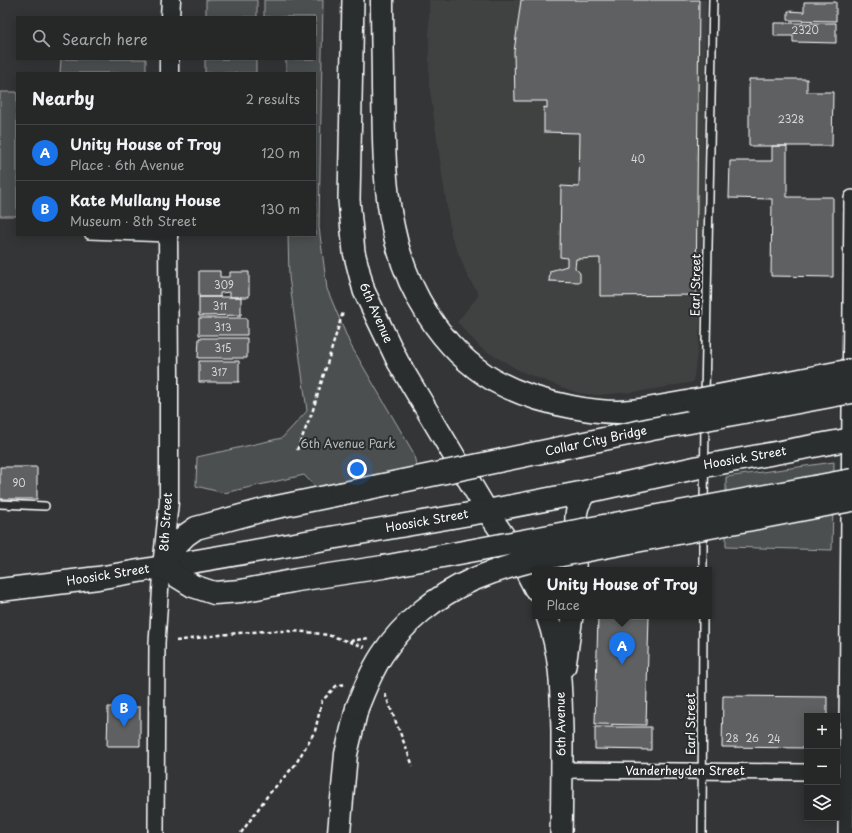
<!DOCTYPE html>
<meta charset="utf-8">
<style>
body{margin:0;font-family:"Playpen Sans",sans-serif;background:#2e3030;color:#f1f3f6}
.controls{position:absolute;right:12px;bottom:12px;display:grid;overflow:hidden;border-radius:0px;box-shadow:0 2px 10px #0003}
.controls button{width:36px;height:36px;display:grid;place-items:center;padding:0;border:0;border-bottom:1px solid #424445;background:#262828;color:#f1f3f6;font:20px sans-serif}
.you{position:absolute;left:357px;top:469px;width:14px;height:14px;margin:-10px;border:3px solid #fff;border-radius:50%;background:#1a73e8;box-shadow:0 0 0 6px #1a73e833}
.badge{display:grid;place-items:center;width:26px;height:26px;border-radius:50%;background:#1a73e8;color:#fff;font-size:13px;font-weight:700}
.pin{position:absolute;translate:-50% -33px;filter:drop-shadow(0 1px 2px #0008)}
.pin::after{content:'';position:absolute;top:21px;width:14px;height:12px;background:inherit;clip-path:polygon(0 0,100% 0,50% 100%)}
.popup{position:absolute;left:532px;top:567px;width:180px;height:52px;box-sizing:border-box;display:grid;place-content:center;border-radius:0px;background:#262828;filter:drop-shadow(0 1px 3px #0005);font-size:13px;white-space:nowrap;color:#a4a6a8}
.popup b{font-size:15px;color:#f1f3f6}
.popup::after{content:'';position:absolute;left:50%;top:100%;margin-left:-8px;border:8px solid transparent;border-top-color:#262828}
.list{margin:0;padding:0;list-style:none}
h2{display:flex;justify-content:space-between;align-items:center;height:52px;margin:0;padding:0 16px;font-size:17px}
h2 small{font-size:13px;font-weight:400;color:#a4a6a8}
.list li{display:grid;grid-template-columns:26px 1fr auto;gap:12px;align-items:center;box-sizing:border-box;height:56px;padding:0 16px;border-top:1px solid #424445}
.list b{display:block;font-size:15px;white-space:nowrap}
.list p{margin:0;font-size:13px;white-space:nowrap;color:#a4a6a8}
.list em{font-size:13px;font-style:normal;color:#a4a6a8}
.icon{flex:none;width:22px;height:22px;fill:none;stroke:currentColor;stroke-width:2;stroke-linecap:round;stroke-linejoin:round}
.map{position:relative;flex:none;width:852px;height:833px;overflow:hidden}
.search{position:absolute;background:#262828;box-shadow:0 2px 10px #0003;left:16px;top:16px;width:300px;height:44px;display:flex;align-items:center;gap:10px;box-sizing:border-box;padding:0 14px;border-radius:0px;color:#a4a6a8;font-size:15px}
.panel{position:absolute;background:#262828;box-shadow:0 2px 10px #0003;left:16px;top:72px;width:300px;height:164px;border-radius:0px}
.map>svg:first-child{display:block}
</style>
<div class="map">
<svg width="852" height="833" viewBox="0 0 852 833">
<rect width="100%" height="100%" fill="#333536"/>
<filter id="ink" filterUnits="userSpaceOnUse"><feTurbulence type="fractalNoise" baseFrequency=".025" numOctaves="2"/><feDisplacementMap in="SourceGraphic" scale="8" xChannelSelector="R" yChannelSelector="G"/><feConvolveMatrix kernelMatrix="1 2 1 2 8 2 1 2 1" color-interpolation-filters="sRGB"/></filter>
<g filter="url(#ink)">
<path fill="#404243" d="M429 0H706L702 298 698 347 693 382 643 391 598 395 578 393 522 372 481 348 457 322 479 295 468 277 451 235 429 84Z"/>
<path fill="#4c4f50" stroke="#a6a7a8" d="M206 0H257V17H206Z
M264 0H323L319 227 327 289 350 344 413 452 416 464 402 489 332 504 304 475 224 493 196 486 197 457 282 438 307 411 289 277 288 235H315V73H286V59H315V17H264Z
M61 59H146V73H60Z
M205 59H256V73H205Z
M0 92H17V216H0Z
M834 462 832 550 726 547V477Z"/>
<path fill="#5f6162" stroke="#fff" d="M521 0H699L696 295 600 296V258L576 259 575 268 580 273V282L549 281 550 271 567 266V258L560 257 561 186 579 187 580 133 544 132V107L547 108V101H515L514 52Z
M804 2H836V21L788 20V11L804 12Z
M774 23H836V43L793 42V36H774Z
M749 79H807V92H833L832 146H749Z
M772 146H787V197H833V277L771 276 772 199 729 198 730 161H772Z
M199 271H220V277H230V272H249V297H230V292L220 293V297H199Z
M199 297H241V315L199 316Z
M199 318H247V335H199Z
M199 338H247V358H198Z
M199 361H239V382H199Z
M0 467H37V499H0Z
M598 616H649L646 725 595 724Z
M723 696 827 697V716H807V748L722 747Z
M108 707H140V746H107Z
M595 727H651V750L595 749Z"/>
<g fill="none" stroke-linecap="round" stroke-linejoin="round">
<g stroke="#fff" stroke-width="10">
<path id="service" d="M89 235 168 238
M705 396 713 0
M0 504 45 506
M704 506 705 422
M703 570V530
M702 833 703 616"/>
</g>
<g stroke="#fff" stroke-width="18">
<path id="minor" d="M562 770 807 772
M156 833 157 643 162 567
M846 833 852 198"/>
</g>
<g stroke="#fff" stroke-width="21">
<path id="tertiary" d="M170 17 171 0
M169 73V59
M162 567 169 502V380L168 235"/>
</g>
<g stroke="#fff" stroke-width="24">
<path id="secondary" d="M353 0 349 200 354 252 364 291 398 362 487 511 519 558 535 589
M575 570 576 515 578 506 585 492
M547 616C561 656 561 689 562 731 562 765 562 799 561 833
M565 666 572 616"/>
</g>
<g stroke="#fff" stroke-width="25">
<path id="primary" d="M162 567 487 511 585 492 704 466 852 439"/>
</g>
<g stroke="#fff" stroke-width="25">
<path id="trunk" d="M0 590 98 578 162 567"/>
</g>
<g stroke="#fff" stroke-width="25">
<path id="motorway" d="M382 0C382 29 383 58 383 87 384 133 383 182 393 227 405 288 440 349 495 381 519 394 545 402 572 407 587 410 603 412 618 412 643 411 668 405 692 401
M340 494 267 509 196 528 186 535 177 544 162 567 193 586 214 593 241 591 297 580 383 567
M339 833 346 754 357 708"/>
</g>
<path stroke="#fff" stroke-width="2.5" stroke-dasharray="4 3" stroke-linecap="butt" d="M297 450 312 413 343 312
M176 641C223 634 280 626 327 635 339 638 352 643 365 647
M350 641 369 638
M385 694 413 766
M241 833 268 795 295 765 315 731 322 701 336 686 345 684"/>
<use href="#service" stroke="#2a2d2e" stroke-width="7"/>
<use href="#minor" stroke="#2a2d2e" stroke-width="15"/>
<use href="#tertiary" stroke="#2a2d2e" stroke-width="18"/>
<use href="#secondary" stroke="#2a2d2e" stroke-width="21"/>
<use href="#primary" stroke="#2a2d2e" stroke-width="22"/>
<use href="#trunk" stroke="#2a2d2e" stroke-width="22"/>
<use href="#motorway" stroke="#2a2d2e" stroke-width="22"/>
<g stroke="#fff" stroke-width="25" stroke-linecap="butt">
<path id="motorway-bridge" d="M692 401 852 370
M340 494 652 429 852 392
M383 567 852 480
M357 708C364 690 371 672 382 655 403 623 436 596 472 580 491 572 510 566 530 561L852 500"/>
</g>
<use href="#motorway-bridge" stroke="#2a2d2e" stroke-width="22"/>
</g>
</g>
<g text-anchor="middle" stroke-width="4" stroke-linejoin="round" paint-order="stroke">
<g font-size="10" fill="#d7d8d8">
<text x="805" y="34">2320</text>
<text x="791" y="123">2328</text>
<text x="638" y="163">40</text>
<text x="224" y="289">309</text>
<text x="220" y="310">311</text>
<text x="223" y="331">313</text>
<text x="223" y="352">315</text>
<text x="219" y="376">317</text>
<text x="19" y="487">90</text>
<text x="732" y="742">28</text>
<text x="752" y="742">26</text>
<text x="774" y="743">24</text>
</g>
<g font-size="12" fill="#fff" stroke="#2a2d2e">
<text transform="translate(696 285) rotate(-89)" y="4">Earl Street</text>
<text transform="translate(376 313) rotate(66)" y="4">6th Avenue</text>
<text transform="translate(596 441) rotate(-12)" y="4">Collar City Bridge</text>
<text transform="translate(745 458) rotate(-10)" y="4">Hoosick Street</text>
<text transform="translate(427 521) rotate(-10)" y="4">Hoosick Street</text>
<text transform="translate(166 522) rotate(-86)" y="4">8th Street</text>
<text transform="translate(108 575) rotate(-9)" y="4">Hoosick Street</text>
<text transform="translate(561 724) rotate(-91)" y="4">6th Avenue</text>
<text transform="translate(691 724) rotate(-90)" y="4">Earl Street</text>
<text x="685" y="775">Vanderheyden Street</text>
</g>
<g font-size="12" fill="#b7b9b9" stroke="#2a2d2e">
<text x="348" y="448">6th Avenue Park</text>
</g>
</g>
</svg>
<div class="controls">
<button>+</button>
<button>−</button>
<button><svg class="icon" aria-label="layers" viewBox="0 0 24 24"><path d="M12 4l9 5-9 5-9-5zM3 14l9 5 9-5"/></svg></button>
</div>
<div class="you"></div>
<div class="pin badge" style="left:622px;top:665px">A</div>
<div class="popup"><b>Unity House of Troy</b>Place</div>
<div class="pin badge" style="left:124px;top:727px">B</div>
<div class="search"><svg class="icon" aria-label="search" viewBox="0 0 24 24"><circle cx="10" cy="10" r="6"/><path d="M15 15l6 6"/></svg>Search here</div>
<section class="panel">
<h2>Nearby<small>2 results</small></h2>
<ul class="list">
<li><span class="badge">A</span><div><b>Unity House of Troy</b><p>Place · 6th Avenue</p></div><em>120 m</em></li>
<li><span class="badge">B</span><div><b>Kate Mullany House</b><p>Museum · 8th Street</p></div><em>130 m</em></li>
</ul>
</section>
</div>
